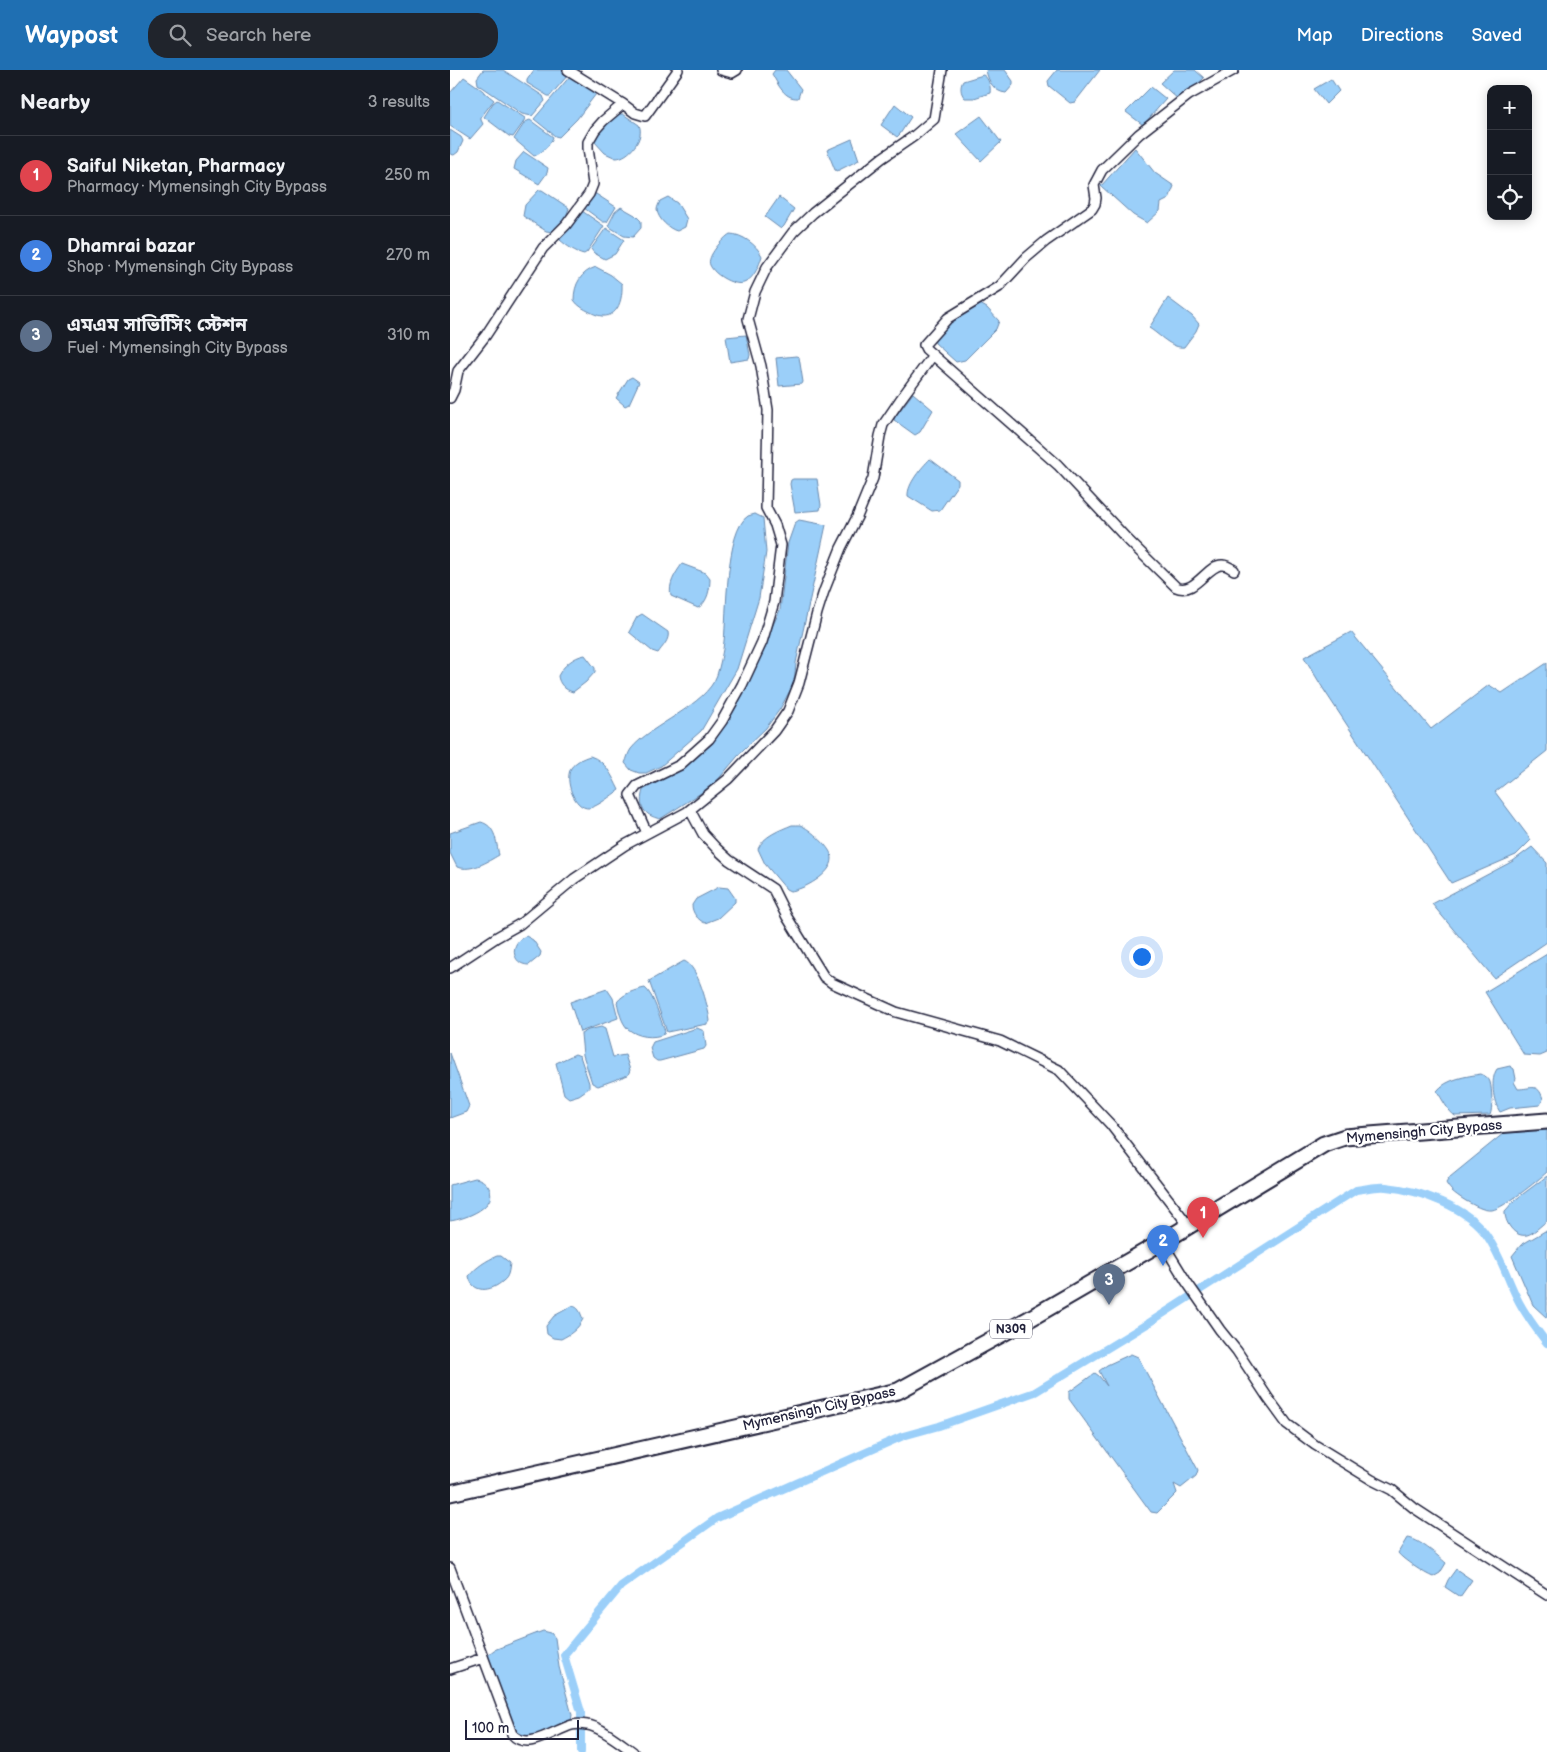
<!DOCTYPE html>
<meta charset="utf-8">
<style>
body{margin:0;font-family:"Balsamiq Sans","Noto Sans Bengali",sans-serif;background:#20242c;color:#f1f3f6}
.controls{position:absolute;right:15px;top:15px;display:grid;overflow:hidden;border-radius:10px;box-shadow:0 2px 12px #0003}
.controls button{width:45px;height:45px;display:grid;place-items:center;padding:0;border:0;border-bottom:1px solid #363941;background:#171b24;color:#f1f3f6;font:25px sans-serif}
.scale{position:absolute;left:15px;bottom:12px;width:114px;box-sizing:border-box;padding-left:5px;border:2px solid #22223b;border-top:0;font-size:14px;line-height:18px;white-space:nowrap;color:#22223b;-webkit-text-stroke:4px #fff;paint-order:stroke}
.you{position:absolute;left:691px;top:886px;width:18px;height:18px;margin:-12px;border:4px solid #fff;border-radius:50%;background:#1a73e8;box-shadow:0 0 0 8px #1a73e833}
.badge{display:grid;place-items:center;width:32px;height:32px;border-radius:50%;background:#1f6fb2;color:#fff;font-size:16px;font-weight:700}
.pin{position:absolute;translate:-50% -41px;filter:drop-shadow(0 1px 2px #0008)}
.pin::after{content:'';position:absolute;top:26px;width:18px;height:15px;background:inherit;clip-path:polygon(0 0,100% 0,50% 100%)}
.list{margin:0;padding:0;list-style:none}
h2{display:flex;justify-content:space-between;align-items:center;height:65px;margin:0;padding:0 20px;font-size:21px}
h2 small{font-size:16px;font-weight:400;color:#9ea1a6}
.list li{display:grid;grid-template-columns:32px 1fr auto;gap:15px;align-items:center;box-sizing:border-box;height:80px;padding:0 20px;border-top:1px solid #363941}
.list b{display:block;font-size:19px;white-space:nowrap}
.list p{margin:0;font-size:16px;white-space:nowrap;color:#9ea1a6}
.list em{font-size:16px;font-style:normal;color:#9ea1a6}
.icon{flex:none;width:28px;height:28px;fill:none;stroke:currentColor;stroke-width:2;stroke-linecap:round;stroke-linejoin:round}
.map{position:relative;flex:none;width:1097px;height:1682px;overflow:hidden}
header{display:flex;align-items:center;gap:30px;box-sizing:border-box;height:70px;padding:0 25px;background:#1f6fb2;color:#fff}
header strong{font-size:24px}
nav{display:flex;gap:28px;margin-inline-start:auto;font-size:18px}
.search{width:350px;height:45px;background:#20242c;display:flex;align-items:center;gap:12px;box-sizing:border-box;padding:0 18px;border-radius:20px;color:#9ea1a6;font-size:19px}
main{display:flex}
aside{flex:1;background:#171b24}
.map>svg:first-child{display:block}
</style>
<header>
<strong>Waypost</strong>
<div class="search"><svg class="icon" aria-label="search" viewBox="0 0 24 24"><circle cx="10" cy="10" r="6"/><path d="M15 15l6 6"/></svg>Search here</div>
<nav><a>Map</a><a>Directions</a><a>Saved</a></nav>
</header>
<main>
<aside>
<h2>Nearby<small>3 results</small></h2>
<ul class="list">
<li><span class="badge" style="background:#e0444e">1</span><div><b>Saiful Niketan, Pharmacy</b><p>Pharmacy · Mymensingh City Bypass</p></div><em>250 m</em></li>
<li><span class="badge" style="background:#3f7fe0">2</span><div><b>Dhamrai bazar</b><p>Shop · Mymensingh City Bypass</p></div><em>270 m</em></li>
<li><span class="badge" style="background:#5c6f8a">3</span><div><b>এমএম সাভ‌িসি‌িং স্ট‌েশন</b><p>Fuel · Mymensingh City Bypass</p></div><em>310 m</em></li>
</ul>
</aside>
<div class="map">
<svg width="1097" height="1682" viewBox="0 0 1097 1682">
<rect width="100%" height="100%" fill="#fff"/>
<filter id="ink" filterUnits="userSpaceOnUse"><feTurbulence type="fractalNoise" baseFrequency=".02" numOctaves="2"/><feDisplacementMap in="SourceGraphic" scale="10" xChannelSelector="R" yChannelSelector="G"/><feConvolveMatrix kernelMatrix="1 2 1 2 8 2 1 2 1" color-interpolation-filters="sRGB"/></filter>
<g filter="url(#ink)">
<path fill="#9bcff9" stroke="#6b8aad" d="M33 0H53L93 26 95 31 82 46 72 44 28 14 27 8Z
M84 0H113L118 5 100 26H98L77 13V10Z
M325 0H336L351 19 348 28C334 29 328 14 322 4Z
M536 0H555L563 11V15L556 23C544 22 538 11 536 0Z
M607 0H650L625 32 620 33 599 16 598 11Z
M724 0H745L754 8 730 31 710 13Z
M121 5 145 20 146 24 127 49 109 67 105 66 84 49Z
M533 5C539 8 541 17 540 23L524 28H515C510 23 510 16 513 11Z
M14 7 27 16 44 30 31 47V50L33 54 20 69 0 56V23Z
M881 9 889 21 876 34 864 19Z
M701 17 716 29 693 55 676 42Z
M47 30 75 48 73 53 63 67 59 66 34 47 43 33Z
M445 34 461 47 450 64 447 67 431 55Z
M168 44H173L189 55C195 68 179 88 166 88L155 83 144 71 151 56Z
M531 46 551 72 531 91 506 64Z
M80 50 103 67C101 74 91 84 84 86L64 69 75 52Z
M0 60 11 67 13 71 8 82 4 85 0 84Z
M402 69 409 90 387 101 385 100 377 80Z
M685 78 705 103 724 116 719 129 711 133 710 141 697 153 683 145 651 116Z
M74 82 98 98 97 103 89 114 64 99 66 91Z
M89 120H92L119 138 116 147 103 162 96 161 73 146 75 135Z
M144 124H146L166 137 157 152H153L134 138Z
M218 127 227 133 237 149 235 157 227 161C219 159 208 149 207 140 207 137 209 134 210 131Z
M329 127 344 139 334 156 331 159 315 147Z
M171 137 185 145 191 151V158L183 167 174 166 158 156 165 142Z
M132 141 154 156 137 182 134 184C125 182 117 176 110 170V167Z
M156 158 174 170 165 184 155 189 144 183 141 179Z
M280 164C292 164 307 175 312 186 309 196 305 206 296 212 286 218 264 205 260 195 256 187 273 168 280 164Z
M146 197 161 205 172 214C173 235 164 255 140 242 134 239 128 236 124 230 124 214 131 202 146 197Z
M718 228 742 246 749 254 746 261 734 277C722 279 709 264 699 258Z
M530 234 537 238 549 251 546 259 515 290 506 292 485 273 484 268 500 251Z
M296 265 300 285 299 289 280 292 276 267Z
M346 286 349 287 353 312 352 314 329 316 326 288Z
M182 307 189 312 179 334 175 336 166 328 178 309Z
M463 323 483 340 470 362 465 365 444 350 445 347Z
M480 389 508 410V414L490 440 482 441 458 426C457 414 472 397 480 389Z
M343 409H367L371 435 370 440 345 442 340 414 341 410Z
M305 444 313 448 316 482 309 528 287 599 251 661 211 696 196 703H189L181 700 175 693C177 689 178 683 181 679 201 654 256 636 267 605 270 595 273 582 274 571 277 545 275 461 298 446 300 445 303 445 305 444Z
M349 450 376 455 346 593 344 613 330 639 316 658 293 680 266 712 248 725 210 749C194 745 188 737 193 720L243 689 262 674 282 642 330 540 338 473 345 453Z
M232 494 256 503 260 508C260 519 258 532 248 538L221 526C218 514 225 504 232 494Z
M192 544 218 562C220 570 212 577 208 583L202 581 179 562 187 547Z
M901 562 981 659 1039 615 1052 623 1097 593V681L1045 722 1081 770 1066 785 1001 813 874 620 854 587Z
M135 585 145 598V602L136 612 123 622C115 620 109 614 108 606 113 596 123 587 135 585Z
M140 686C156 691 162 706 169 720 162 725 147 737 139 738 124 739 114 710 121 698 125 692 133 688 140 686Z
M31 752C46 756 46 772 49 785 37 792 22 802 7 797L0 783V763Z
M342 755C344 755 349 755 350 755 359 758 383 779 382 789 382 804 353 820 340 821L336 819 315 794 308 779C313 766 330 760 342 755Z
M1082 777 1097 793V872L1044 908 982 834 1063 791Z
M269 817 278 818 285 828V832L268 848 255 853C248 850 242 843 242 835L246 829Z
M76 866 83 870 91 882 90 886 79 895C61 895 59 872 76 866Z
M1097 884V983L1090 986 1074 985 1035 922Z
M234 891C248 896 258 936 260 951L258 954 252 955 217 962 199 911Z
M195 918C204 925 210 949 215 961L214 964C203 969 188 967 178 959 171 952 169 941 167 932 174 923 185 920 195 918Z
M157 919 163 928 168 948 130 962 120 932Z
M151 957 155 959 163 987 175 985 180 1000 178 1005 148 1016 142 1013 133 985 131 964 138 960Z
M247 958 254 961 256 976 254 979 210 991H207L203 988 200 978 203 972Z
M0 983 19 1036 16 1042 0 1048Z
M125 984 130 986 139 1013V1018L129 1025 119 1028 114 1024 106 993Z
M1060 996 1064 999 1066 1009 1064 1012 1068 1019C1081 1019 1088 1012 1093 1029L1090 1035 1060 1038 1050 1042C1043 1032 1040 1009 1047 999Z
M1031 1004C1035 1006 1039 1008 1040 1012 1042 1019 1043 1039 1040 1045L1005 1046C998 1041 992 1029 987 1021 996 1009 1017 1006 1031 1004Z
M1078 1059H1097V1102C1087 1111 1054 1138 1042 1140 1033 1141 1024 1135 1016 1131 1008 1126 1000 1121 996 1113L1000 1107 1054 1063Z
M1097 1106V1151C1091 1155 1083 1164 1077 1165 1064 1168 1054 1151 1055 1141L1065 1130Z
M25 1108C31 1109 34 1111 38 1116 51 1136 15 1149 0 1151V1115Z
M1095 1161 1097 1162V1248L1083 1235 1062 1186 1071 1175Z
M47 1186H51L60 1193C59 1200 59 1207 53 1211 41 1222 22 1224 19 1206 26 1197 37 1190 47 1186Z
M122 1236C129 1237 130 1242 133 1249 128 1259 121 1264 111 1269L103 1268 97 1264 96 1256 104 1246Z
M681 1284 688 1287 748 1400 746 1406 731 1418 724 1414 727 1423 707 1443 701 1442 619 1329V1322L645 1303 649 1306 657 1316 649 1301 657 1295Z
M957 1468C968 1468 988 1486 996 1493L990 1503 983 1507C975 1504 952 1489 948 1483Z
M1006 1499 1022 1510 1010 1527 995 1517 998 1510Z
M93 1561 101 1563 105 1568 109 1597 122 1645 121 1651 86 1667 73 1668 65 1662 38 1588 39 1584 44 1580Z"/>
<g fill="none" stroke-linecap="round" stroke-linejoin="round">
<path stroke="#9bcff9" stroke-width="8" d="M131 1682V1642L114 1585 171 1516 267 1448 453 1366 489 1356 585 1322 697 1254 906 1120C915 1119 927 1116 936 1117 969 1120 1018 1137 1037 1166 1051 1186 1058 1211 1069 1232 1077 1247 1087 1260 1097 1273"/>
<g stroke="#22223b" stroke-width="12">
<path id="street" d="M118 0 173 34
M271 0 282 3 287 0
M0 328 4 320 8 301 36 265 93 178 116 155 139 124 143 114 138 78V72L145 60 153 51 173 34 185 43 195 46 228 0
M784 500C781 498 776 495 773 495 758 493 745 526 726 517L678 470 608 395 476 279 474 275 498 248 549 217 576 188 596 171 642 139 645 134 646 128 644 115 652 100 689 64 739 25 784 0
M240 740 253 764 267 779 279 790 323 819 337 847 374 907 382 913 446 942 550 971 609 1000 661 1055 739 1156
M197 763 180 725 187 716 230 695 259 669 272 651 292 615 312 572 324 532 331 475 325 455 316 438 318 340 311 296 298 249 305 222 317 197 343 162 363 143 432 88 464 66 484 49 492 0
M0 898 47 867 70 854 124 809 175 775 237 742 278 709 324 661 338 641 349 613 367 543 374 521 391 478 407 447 423 408 430 366 433 355 450 330 483 285
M712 1172 736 1211 770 1260 787 1281 818 1328 837 1354 865 1375 922 1410 942 1420 964 1438 1097 1525
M0 1498 62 1664C77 1682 104 1660 122 1655 126 1654 132 1654 137 1655 150 1656 172 1674 183 1682
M0 1599 33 1588"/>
</g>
<g stroke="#22223b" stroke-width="19">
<path id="highway" d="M0 1423 448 1321 579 1249 712 1172 874 1074 895 1067 907 1066 1097 1051"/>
</g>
<use href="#street" stroke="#fff" stroke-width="9"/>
<use href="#highway" stroke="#fff" stroke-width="15"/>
</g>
</g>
<g text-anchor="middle" stroke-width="4.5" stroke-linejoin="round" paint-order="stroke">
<rect fill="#fff" stroke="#646476" stroke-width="1" x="540" y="1249.5" width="42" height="19" rx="4"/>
<g font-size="12" font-weight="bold" fill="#22223b">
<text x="561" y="1263">N309</text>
</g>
<g font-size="14" fill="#22223b" stroke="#fff">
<text transform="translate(974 1061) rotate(-5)" y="5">Mymensingh City Bypass</text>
<text transform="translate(369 1338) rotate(-13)" y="5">Mymensingh City Bypass</text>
</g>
</g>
</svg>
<div class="controls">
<button>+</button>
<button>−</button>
<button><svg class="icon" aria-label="locate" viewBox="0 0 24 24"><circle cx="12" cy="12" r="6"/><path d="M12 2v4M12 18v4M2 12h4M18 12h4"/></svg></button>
</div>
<div class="scale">100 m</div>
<div class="you"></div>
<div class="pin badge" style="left:753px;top:1168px;background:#e0444e">1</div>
<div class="pin badge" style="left:713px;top:1196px;background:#3f7fe0">2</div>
<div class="pin badge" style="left:659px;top:1235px;background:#5c6f8a">3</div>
</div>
</main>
